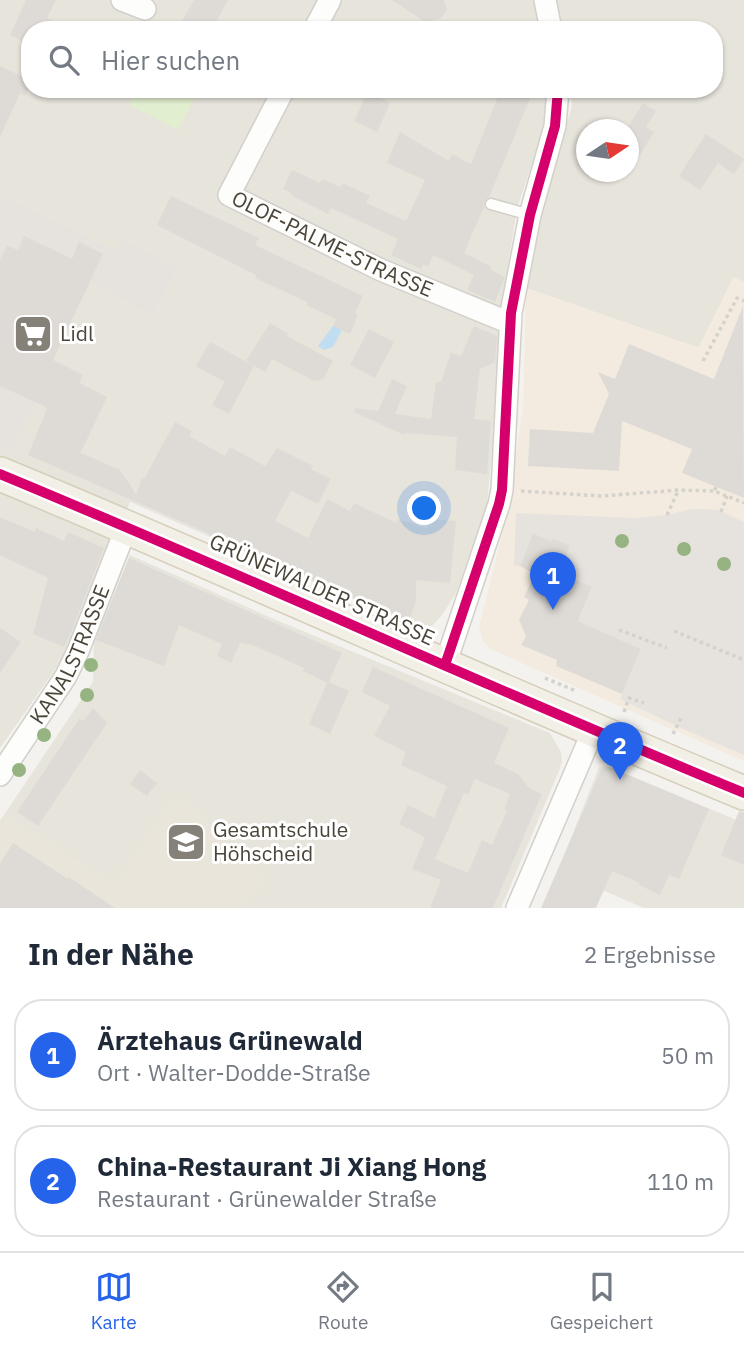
<!DOCTYPE html>
<html lang="de">
<meta charset="utf-8">
<style>
body{margin:0;font-family:"IBM Plex Sans",sans-serif;background:#f6f6f7;color:#1f2937}
.compass{position:absolute;left:576px;top:119px;width:63px;height:63px;border-radius:50%;background:#fff;box-shadow:0 2px 5px #0004;rotate:77deg}
.you{position:absolute;left:425px;top:509px;width:24px;height:24px;margin:-18px;border:5px solid #fff;border-radius:50%;background:#1a73e8;box-shadow:0 0 0 10px #1a73e833}
.badge{display:grid;place-items:center;width:46px;height:46px;border-radius:50%;background:#2563eb;color:#fff;font-size:23px;font-weight:700}
.pin{position:absolute;translate:-50% -58px;filter:drop-shadow(0 2px 4px #0008)}
.pin::after{content:'';position:absolute;top:37px;width:24px;height:21px;background:inherit;clip-path:polygon(0 0,100% 0,50% 100%)}
.list{margin:0;padding:0;list-style:none}
h2{display:flex;justify-content:space-between;align-items:center;height:91px;margin:0;padding:0 28px;font-size:30px}
h2 small{font-size:23px;font-weight:400;color:#747a83}
.list li{display:grid;grid-template-columns:46px 1fr auto;gap:21px;align-items:center;box-sizing:border-box;height:112px;margin:0 14px 14px;padding:0 14px;border:2px solid #e0e1e3;border-radius:28px}
.list b{display:block;font-size:26px;white-space:nowrap}
.list p{margin:0;font-size:23px;white-space:nowrap;color:#747a83}
.list em{font-size:23px;font-style:normal;color:#747a83}
.icon{flex:none;width:38px;height:38px;fill:none;stroke:currentColor;stroke-width:2;stroke-linecap:round;stroke-linejoin:round}
.map{position:relative;flex:none;width:744px;height:908px;overflow:hidden}
.search{position:absolute;background:#fff;box-shadow:0 2px 5px #0004;left:21px;right:21px;top:21px;height:77px;display:flex;align-items:center;gap:18px;box-sizing:border-box;padding:0 24px;border-radius:28px;color:#747a83;font-size:26px}
.sheet{height:343px;background:#fff}
nav{display:flex;justify-content:space-around;align-items:center;box-sizing:border-box;height:98px;border-top:2px solid #e0e1e3;background:#fff;font-size:19px;color:#747a83}
nav a{display:grid;justify-items:center;gap:4px}
nav .on{color:#2563eb}
.map>svg:first-child{display:block}
</style>
<div class="map">
<svg width="744" height="908" viewBox="0 0 744 908">
<rect width="100%" height="100%" fill="#f4f2ee"/>
<path fill="#e7e4dc" fill-rule="evenodd" d="M0 0H538L547 30H30V89H549L541 136 517 209 502 303 503 328 487 505 456 593 443 614 432 626 414 625 130 502 66 654 0 748Z
M556 0H744V282L733 278 699 348 526 288 541 214 572 106 570 89H714V30H561ZM586 130H628V172H586Z
M130 555 276 620 550 733 561 752 562 762 559 771 501 908H0V821L93 682 94 641Z
M607 766 744 823V908H644L558 871 599 767Z"/>
<path fill="#f3ebdf" d="M734 277 744 282V761L490 649 483 641 479 627 506 518 523 407 526 288 698 348Z"/>
<path fill="#eae5da" d="M176 793 269 878 241 908H0V823L6 814 114 884Z"/>
<path fill="#e1eecf" d="M137 89H199L178 130 129 105Z"/>
<path fill="#e6e3df" d="M0 196 117 251 122 239 177 268 152 315 90 281 79 242 72 259 24 236 18 250 7 246 0 260Z
M0 386 34 402 12 450 0 444Z
M691 509H708L718 510 744 522V755L683 729 620 699 641 649 578 621 592 588 569 577 561 565 569 545 554 538 552 542 533 533 520 566 514 565 516 513 634 518 667 515Z"/>
<path fill="#c0ddf1" d="M333 326 342 330 333 347 324 350 318 346Z"/>
<path fill="#dedbd6" fill-rule="evenodd" d="M26 0H56L47 18 71 30H30V45L10 35Z
M194 0H228L212 30H177Z
M392 0H444L447 10 440 19 433 20 430 25Z
M0 66 30 80V86L25 96 20 93 0 137Z
M501 89H534L489 197 484 201V207L464 253 492 267 491 270 505 277 495 302 467 290 474 275 433 255 428 267 423 264 421 269 391 255 398 239 331 208 328 214 291 195 292 193 283 189 292 170 320 183 322 179 340 187 342 183 370 196 366 203 406 221 425 180 387 163 400 132 449 161 452 154 471 164Z
M368 92 390 103 377 132 354 121Z
M643 103 656 111 646 127 654 132 639 157 628 151V127Z
M706 134 744 159 734 174 718 163 700 190 679 176Z
M171 196 259 238 255 245 363 296 355 313 358 315 350 334 333 326 336 319 306 305 307 302 255 278 256 275 157 225Z
M24 236 72 259 79 242 103 254 53 360 83 375 79 383 107 397 81 452H79L120 470 136 494 142 478 144 479 175 422 192 431 189 436 225 456 230 447 265 466 277 448 313 466 311 469 331 479 318 504 291 491 275 521 308 538 327 499 350 511 354 503 396 523 397 519 427 528 428 519 456 521 450 583 416 580V602L408 622 249 554 209 536 210 534 28 455 47 409 45 408 46 407 0 386V260L7 246 18 250Z
M743 306 744 498 682 473 692 449 622 421 619 471 528 466 530 429 593 433 609 394 598 372 615 379 629 344 714 379Z
M270 323 288 334 287 336 333 361 323 379 314 381 272 359 265 372 246 361Z
M474 326 497 336 495 362 480 369 474 419 491 421 487 474 455 470 457 437 405 433 404 435 354 412 355 408 378 411 392 379 407 386 395 414 431 419 436 382H441L451 353 461 356Z
M369 329 394 342 375 378 350 365Z
M210 342 254 366 229 414 212 405 225 382 196 366Z
M0 517 35 532 36 528 64 541 68 532 104 548 72 630 64 647 33 634 48 578 0 555Z
M533 533 552 542 553 538 570 545 561 565 572 570 569 577 592 587 578 621 641 649 622 694 556 666 557 660 521 645 526 636 519 620 529 600 524 597 535 574 520 566Z
M129 558 342 653 329 682 349 691 330 734 309 724 327 683 303 671 304 668 253 645 240 643 231 663 217 656 222 644 179 625 164 666 96 640Z
M0 628 21 642 0 673Z
M373 667 509 728 494 763 518 774 530 789 542 794 493 908H430L441 880 412 869 425 837 399 824 408 805 434 818 447 786 401 765 406 752 374 736 390 706 362 692ZM475 779 510 794 504 809 507 810 492 845 482 840 468 873 435 859 464 793 468 795Z
M93 708 107 723 38 826 17 812 79 719 83 721Z
M609 767 709 809 679 879 669 875 660 895 639 885 640 883 612 871 596 908H541L601 770Z
M140 770 157 783 147 796 130 784Z
M739 811 744 812V865L721 855Z
M13 843 68 879 69 877 115 908H0V863Z"/>
<g fill="none" stroke-linecap="round" stroke-linejoin="round">
<g stroke="#d2d0cb" stroke-width="13">
<path id="service" d="M491 204 530 215"/>
</g>
<g stroke="#d2d0cb" stroke-width="24">
<g id="minor">
<path d="M122 0 145 9"/>
<path d="M545 0 551 30"/>
<path d="M314 30 330 0"/>
<path id="s1" d="M284 89 229 195 381 270 510 323"/>
<path d="M445 665 499 504 502 490 511 313 530 215 555 126 558 89"/>
<path id="s2" d="M0 775 66 676 78 651 127 526"/>
<path d="M517 908 593 731"/>
</g>
</g>
<g stroke="#d6cebb" stroke-width="36">
<path id="primary" d="M0 474C249 577 494 690 744 793"/>
</g>
<path stroke="#d3d2cc" stroke-width="3.5" stroke-dasharray="3.5 3.5" stroke-linecap="butt" d="M703 361 737 298 744 301
M716 487 714 491 744 503
M521 491 601 496 679 490 714 491
M721 512 727 496
M667 515 678 491
M619 630 667 648
M674 631 744 660
M545 678 576 691
M624 712 629 698 644 703
M673 734 681 718"/>
<use href="#service" stroke="#fdfdfc" stroke-width="10"/>
<use href="#minor" stroke="#fdfdfc" stroke-width="21"/>
<use href="#primary" stroke="#f2efe6" stroke-width="33"/>
<g stroke="#fff" stroke-width="15">
<path id="cycleway" d="M0 474C249 577 494 690 744 793
M445 665 499 504 502 490 511 313 530 215 555 126 558 89"/>
</g>
<use href="#cycleway" stroke="#d6006c" stroke-width="10"/>
</g>
<g fill="#96b382">
<circle cx="622" cy="541" r="7"/>
<circle cx="684" cy="549" r="7"/>
<circle cx="724" cy="564" r="7"/>
<circle cx="91" cy="665" r="7"/>
<circle cx="87" cy="695" r="7"/>
<circle cx="44" cy="735" r="7"/>
<circle cx="19" cy="770" r="7"/>
</g>
<defs>
<g id="supermarket-square" transform="scale(2.0125)"><rect x="-9" y="-9" width="18" height="18" rx="4" fill="#868178" stroke="#fff"/><path d="M-6-5.5h2.5l.6 2H6L4.5 2H-2.5L-4.4-4H-6ZM-1.5 3.2a1.3 1.3 0 1 0 .1 0ZM3 3.2a1.3 1.3 0 1 0 .1 0Z" fill="#fff"/></g>
<g id="school-square" transform="scale(2.0125)"><rect x="-9" y="-9" width="18" height="18" rx="4" fill="#868178" stroke="#fff"/><path d="M0-5L7-2L0 1L-7-2ZM-4 1L0 2.5L4 1V4Q0 6-4 4Z" fill="#fff"/></g>
</defs>
<g fill-rule="evenodd">
<use href="#supermarket-square" x="33" y="334"/>
<use href="#school-square" x="186" y="842"/>
</g>
<g text-anchor="middle" stroke-width="6" stroke-linejoin="round" paint-order="stroke">
<g font-size="21" fill="#4b4439" stroke="#fff">
<text dy="7" stroke="none"><textPath href="#s1" startOffset="234">OLOF-PALME-STRASSE</textPath></text>
<text transform="translate(322 590) rotate(24)" y="7">GRÜNEWALDER STRASSE</text>
<text dy="7" stroke="none"><textPath href="#s2" startOffset="140">KANALSTRASSE</textPath></text>
</g>
<g font-size="21" fill="#4b4439" stroke="#fff" text-anchor="start">
<text x="60" y="341">Lidl</text>
<text x="213" y="837">Gesamtschule<tspan x="213" dy="24">Höhscheid</tspan></text>
</g>
</g>
</svg>
<svg class="compass" viewBox="-18 -18 36 36"><path d="M0-13l5 13h-10z" fill="#e53935"/><path d="M0 13l5-13h-10z" fill="#747a83"/></svg>
<div class="you"></div>
<div class="pin badge" style="left:553px;top:610px">1</div>
<div class="pin badge" style="left:620px;top:780px">2</div>
<div class="search"><svg class="icon" aria-label="search" viewBox="0 0 24 24"><circle cx="10" cy="10" r="6"/><path d="M15 15l6 6"/></svg>Hier suchen</div>
</div>
<section class="sheet">
<h2>In der Nähe<small>2 Ergebnisse</small></h2>
<ul class="list">
<li><span class="badge">1</span><div><b>Ärztehaus Grünewald</b><p>Ort · Walter-Dodde-Straße</p></div><em>50 m</em></li>
<li><span class="badge">2</span><div><b>China-Restaurant Ji Xiang Hong</b><p>Restaurant · Grünewalder Straße</p></div><em>110 m</em></li>
</ul>
</section>
<nav>
<a class="on"><svg class="icon" aria-label="map" viewBox="0 0 24 24"><path d="M3 6l6-2 6 2 6-2v14l-6 2-6-2-6 2zM9 4v14M15 6v14"/></svg>Karte</a>
<a><svg class="icon" aria-label="directions" viewBox="0 0 24 24"><path d="M12 3l9 9-9 9-9-9zM9 14v-3h6M13 9l2 2-2 2"/></svg>Route</a>
<a><svg class="icon" aria-label="saved" viewBox="0 0 24 24"><path d="M7 4h10v16l-5-4-5 4z"/></svg>Gespeichert</a>
</nav>
